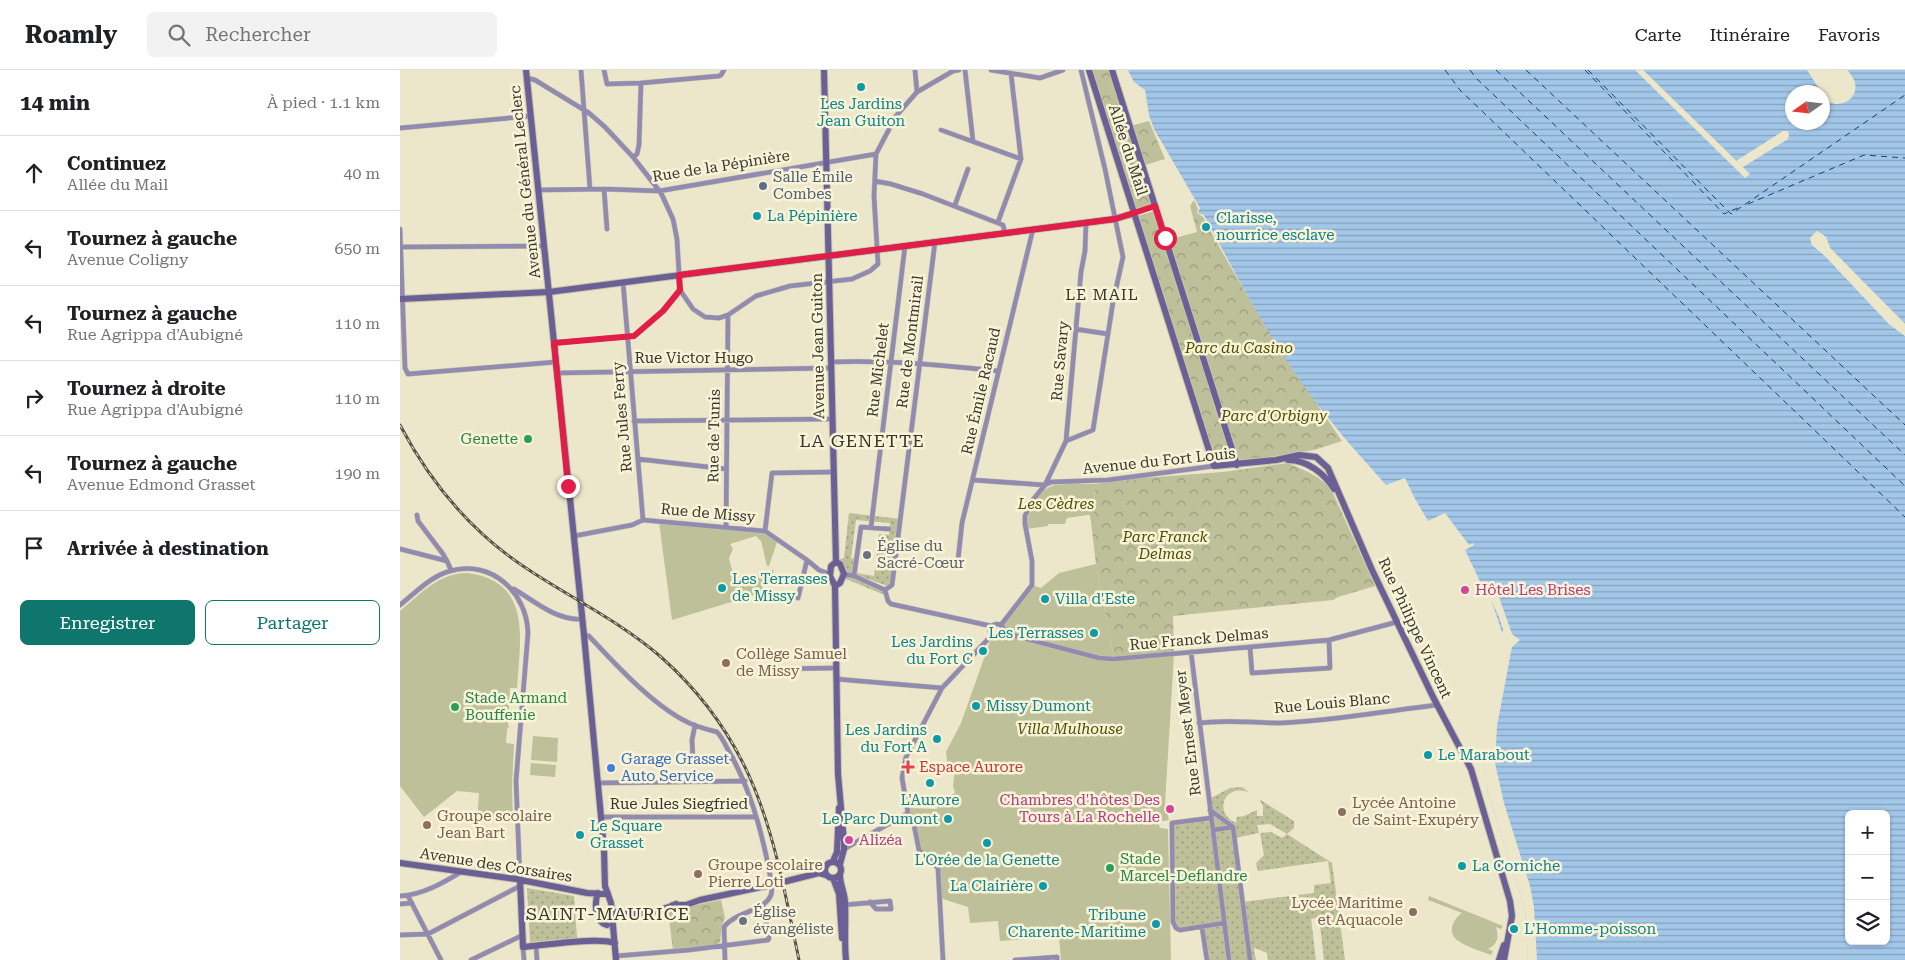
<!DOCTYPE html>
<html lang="fr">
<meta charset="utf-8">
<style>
body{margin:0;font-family:"Roboto Serif",serif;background:#f2f2f2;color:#202124}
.controls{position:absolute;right:15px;bottom:15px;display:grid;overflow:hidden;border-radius:8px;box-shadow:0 1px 4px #0004}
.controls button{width:45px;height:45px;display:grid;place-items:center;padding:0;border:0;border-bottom:1px solid #e0e0e0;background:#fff;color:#202124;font:25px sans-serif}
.compass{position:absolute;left:1385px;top:15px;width:45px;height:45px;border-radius:50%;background:#fff;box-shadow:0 1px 4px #0004;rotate:256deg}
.stop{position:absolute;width:15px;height:15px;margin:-11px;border:4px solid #e11d48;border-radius:50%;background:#fff}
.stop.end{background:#e11d48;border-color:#fff;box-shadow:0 1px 5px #0008}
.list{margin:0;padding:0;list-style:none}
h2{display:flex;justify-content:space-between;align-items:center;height:65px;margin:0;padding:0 20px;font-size:21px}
h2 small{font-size:16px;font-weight:400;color:#757577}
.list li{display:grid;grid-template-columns:32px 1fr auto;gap:15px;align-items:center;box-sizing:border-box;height:75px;padding:0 20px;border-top:1px solid #e0e0e0}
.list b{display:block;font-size:19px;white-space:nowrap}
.list p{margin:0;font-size:16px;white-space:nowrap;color:#757577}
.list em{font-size:16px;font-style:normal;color:#757577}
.actions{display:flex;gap:10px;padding:15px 20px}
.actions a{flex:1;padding:11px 0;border:1px solid #0f766e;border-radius:8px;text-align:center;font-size:18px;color:#0f766e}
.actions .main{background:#0f766e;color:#fff}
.icon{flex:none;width:28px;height:28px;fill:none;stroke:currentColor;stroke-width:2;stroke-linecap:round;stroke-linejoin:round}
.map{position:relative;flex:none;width:1505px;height:890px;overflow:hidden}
header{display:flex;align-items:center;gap:30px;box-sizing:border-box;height:70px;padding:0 25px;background:#fff;border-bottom:1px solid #e0e0e0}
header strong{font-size:24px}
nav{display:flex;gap:28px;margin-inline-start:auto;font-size:18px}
.search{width:350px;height:45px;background:#f2f2f2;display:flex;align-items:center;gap:12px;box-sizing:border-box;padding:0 18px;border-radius:8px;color:#757577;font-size:19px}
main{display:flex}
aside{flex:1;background:#fff}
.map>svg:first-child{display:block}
</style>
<header>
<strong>Roamly</strong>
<div class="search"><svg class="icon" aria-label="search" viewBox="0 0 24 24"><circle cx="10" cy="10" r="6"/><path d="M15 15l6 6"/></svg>Rechercher</div>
<nav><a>Carte</a><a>Itinéraire</a><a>Favoris</a></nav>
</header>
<main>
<aside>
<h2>14 min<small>À pied · 1.1 km</small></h2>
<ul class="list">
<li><svg class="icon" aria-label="ahead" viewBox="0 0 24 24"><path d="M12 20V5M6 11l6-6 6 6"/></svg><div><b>Continuez</b><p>Allée du Mail</p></div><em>40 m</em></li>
<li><svg class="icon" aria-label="left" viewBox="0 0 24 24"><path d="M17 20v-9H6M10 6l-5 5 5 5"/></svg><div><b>Tournez à gauche</b><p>Avenue Coligny</p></div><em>650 m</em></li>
<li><svg class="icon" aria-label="left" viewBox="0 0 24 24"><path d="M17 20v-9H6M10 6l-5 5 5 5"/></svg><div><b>Tournez à gauche</b><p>Rue Agrippa d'Aubigné</p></div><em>110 m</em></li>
<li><svg class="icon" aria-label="right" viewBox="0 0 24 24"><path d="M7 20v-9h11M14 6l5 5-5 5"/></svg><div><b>Tournez à droite</b><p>Rue Agrippa d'Aubigné</p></div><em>110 m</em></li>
<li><svg class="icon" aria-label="left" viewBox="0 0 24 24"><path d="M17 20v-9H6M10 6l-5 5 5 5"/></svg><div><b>Tournez à gauche</b><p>Avenue Edmond Grasset</p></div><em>190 m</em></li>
<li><svg class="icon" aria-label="arrive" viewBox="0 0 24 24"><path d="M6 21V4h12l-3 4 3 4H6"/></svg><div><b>Arrivée à destination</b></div></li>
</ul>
<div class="actions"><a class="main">Enregistrer</a><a>Partager</a></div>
</aside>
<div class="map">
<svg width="1505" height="890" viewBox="0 0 1505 890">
<defs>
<pattern id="grass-dots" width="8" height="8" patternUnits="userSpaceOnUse" patternTransform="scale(1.25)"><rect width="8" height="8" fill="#bdc099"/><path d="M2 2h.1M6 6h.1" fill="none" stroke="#9b9d7d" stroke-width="1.8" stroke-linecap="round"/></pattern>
<pattern id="park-crowns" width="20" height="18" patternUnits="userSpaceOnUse" patternTransform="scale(1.25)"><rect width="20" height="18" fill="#bdc099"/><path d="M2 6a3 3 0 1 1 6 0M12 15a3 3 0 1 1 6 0" fill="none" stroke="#9b9d7d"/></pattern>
<pattern id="water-rules" width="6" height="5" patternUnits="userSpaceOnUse" patternTransform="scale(1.25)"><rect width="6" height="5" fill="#a2c7e9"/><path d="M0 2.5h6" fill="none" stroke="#85a2bd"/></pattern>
</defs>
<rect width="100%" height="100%" fill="#ece6cb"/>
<path fill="url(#grass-dots)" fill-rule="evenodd" d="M449 443 501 449 490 517 457 505V503L474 506 479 464 489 465 490 453 456 450 451 488 456 489 454 506 485 520 487 526 446 509 447 500 440 489 444 488Z
M842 717 850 723C825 712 812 742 836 753L837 747 844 746 857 740V746H863V736L859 729 894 751V758L887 764 932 793 945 890H924L919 847 911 849 916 890H868L867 883 855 878 854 880 856 890H807L802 857 780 860 773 852 772 753 811 748 809 729 830 718ZM870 754 887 764 882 768 871 762 860 763 864 785 856 793 858 801 928 791 931 813 914 815V823L843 832 835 768 859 763 857 755Z
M127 818 174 826 177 868 130 872Z"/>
<path fill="url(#park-crowns)" d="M691 0H710L752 134 735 139Z
M749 51 765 89 742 96 730 56Z
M794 130 798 139 797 143 803 147C844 224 892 298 942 371L914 380 843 391 838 388 768 170 797 162 790 136Z
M755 141 833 390 819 393 814 391 737 146Z
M888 393C906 401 921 406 932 421L975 516 938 527 933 530 773 546 774 584 714 589 696 494 690 444H694L695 414 743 408 823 402Z
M321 830 325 848 322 855 320 872 318 874 273 880 268 841Z"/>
<path fill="#bdc099" d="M695 414 694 444 667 448 665 454H648V456L627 459C627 442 636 420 655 415 667 413 682 414 695 414Z
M259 452 362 460 378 469 369 496H367L361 471 356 466 330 474 333 479 329 488C331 496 332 505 340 509L374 500 370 512 362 515 364 522 272 550Z
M696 494 714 589 774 584 765 734 769 750 758 752 760 758 768 759 771 890H661L659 867 600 871 598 851 570 853 568 837 540 828 538 798 519 780 508 738 537 739 539 730 555 723 553 716 555 700 547 691 546 682 561 653 592 566 598 568 603 564 602 556 632 515 641 518 659 503Z
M67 503C133 511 120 570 117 618H110L108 655 109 657 107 659 106 673 114 674 112 717 113 750 77 752 79 723 57 721 24 747 0 716V541C20 524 39 503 67 503Z
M133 666 158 668 157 692 131 690Z
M131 693 156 695 155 707 130 705Z
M1029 826 1103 856 1101 859 1096 857C1099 867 1098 874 1088 879L1093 881 1091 885C1081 881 1066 877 1057 870 1047 862 1053 849 1062 843L1028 830Z"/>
<path fill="url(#water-rules)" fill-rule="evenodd" d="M728 0H1407L1421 22H1392V52H1422L1423 25C1435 47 1472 25 1447 0H1505V254L1430 178 1426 167 1417 161 1410 168 1412 175 1425 186 1489 254 1505 266V890H1128L1125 839 1088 723 1083 687 1109 574 1102 562 1090 526 1086 524 1065 480 1074 475 1073 473 1069 475 1045 443 1028 451 1014 427 1005 408 986 415C967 393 947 372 929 349 879 288 841 214 804 145L798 143 800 138 754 59 749 45 745 20 734 12ZM1383 61H1388L1389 65 1388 69 1343 97 1336 91ZM1449 744H1486V871H1449Z"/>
<path fill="#ece6cb" d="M1235 0H1243L1350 104 1345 108Z
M1417 161 1426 167 1430 178 1505 254V256L1499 253 1428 180 1424 169 1417 164 1413 169 1414 174 1427 184 1491 252 1505 263V266L1489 254 1425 186 1412 175 1410 168Z
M1093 517 1098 524 1112 564 1120 570 1112 577 1097 656 1095 693 1104 733 1130 816 1134 837 1137 890H1128L1125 839 1088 723 1083 688 1081 686 1083 669 1093 629 1102 577 1106 572 1102 567 1103 559 1099 547 1087 521Z"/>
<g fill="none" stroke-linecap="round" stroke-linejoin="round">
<path stroke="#0a4671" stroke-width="1" stroke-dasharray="6 5" stroke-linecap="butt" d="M1045 0 1060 20 1505 447
M1070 0 1076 8 1505 416
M1096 0 1505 385
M1126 0 1505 355
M1185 0 1324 144 1342 136
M1188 0 1331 144 1505 25
M1348 134 1464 85 1505 88"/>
<g stroke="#c8c3ab" stroke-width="5.5">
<path id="street" d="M181 0 190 119
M204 0 207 14 241 13 239 75 237 84 233 87
M515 0 517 22
M565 0 573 71
M591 0 640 8 663 0
M127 8 135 10 189 43 205 57 233 87 261 123 273 149 277 169 280 220 293 239 305 247 319 248 328 245 356 226 390 216 452 209 470 201 478 194 474 126 476 84 496 46 517 22 553 1 559 0
M241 13 319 6 321 5 324 0
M0 58 131 46
M541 60 621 89
M475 111 491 114 523 124 603 155 605 163
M204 119 207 159
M138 120 204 119 259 121 476 84
M555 135 568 99
M735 143 755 136
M598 152 621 89 611 4
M0 159 5 298 8 304 156 292
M0 177 144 176
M223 212 243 450
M675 259 708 264
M154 273 234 266 263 241 280 220
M431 292C487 290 542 295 598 301
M157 303 431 298
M234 351 432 349
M666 371 681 202 685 181 686 153
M238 389 326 399
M573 410 645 415 651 412 708 410 814 396
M17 445 18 451 43 484 47 491
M326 457 328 245
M471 457 505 176
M365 461 372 403 433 402
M174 466 232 455 243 450 365 461 407 490 419 500 430 504
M0 479 47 491 51 500
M558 490 562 453 633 159
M444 504 454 506 485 520
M454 506 461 457 489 459
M114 519C134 531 157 551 182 549
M485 520 492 515 535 172
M485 520 488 531 491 534 591 556
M398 528 407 490
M0 535C15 523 31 506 50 501 92 489 127 523 128 563L116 711 120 810
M590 561a7 7 0 1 1 14 0a7 7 0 1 1-14 0Z
M601 555 632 515V491L625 454V446L632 431 645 415 666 371 693 360 713 232 723 187 705 99 681 0
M604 563 699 588 714 589 929 570 997 552
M184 565 189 566C216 595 258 641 294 655 302 658 309 660 317 662 323 668 326 677 331 685 350 720 360 756 368 794 369 804 374 816 371 825 365 841 335 842 324 857L325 890
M850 577 852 603 930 598 929 570
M791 582 829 890
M368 599 436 598
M436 609 542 618
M799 653C829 649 851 653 880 653 933 651 985 641 1037 635
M295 655 292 670 293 691H326L333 688
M198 713 345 711
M810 740 833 757 850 890
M508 743 513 750 519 780 538 798 543 890
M201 747H356
M811 748 772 753 773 852 776 858 780 860 824 853
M813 760 833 757
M444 779 508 743 502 708 506 687 542 618 591 566
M0 826C22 825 43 813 61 802
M8 826 41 890
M0 834 12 833
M443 835 490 831 491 839H476L470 832
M802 857 807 890
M0 865 28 864 120 816
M136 876 137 890
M123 877 124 890
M216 886 289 880 368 870 369 868 363 835
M71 890 123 865
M615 890 657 887V890"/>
</g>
<g stroke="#c8c3ab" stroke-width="8">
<path id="secondary" d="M126 0 184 565 204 779 205 816 211 833 216 890
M424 0 436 492
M689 0 814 396 876 390 899 385 916 387 928 398 972 500 1033 627 1071 699 1110 831 1112 846 1104 890
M712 0 837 395
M0 229 149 222 715 149 735 143
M888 390C907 390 924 403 934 419
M436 492 440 494 444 504 440 513 435 516 430 506 431 496Z
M435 516 438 704 444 772V779L440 794
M433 791 437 782 439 738
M425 800a8 8 0 1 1 16 0a8 8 0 1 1-16 0Z
M0 793 116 809 187 823 208 824
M440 805C440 815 445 823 445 833 446 852 444 871 446 890
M433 808 439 824 442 868
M120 810 123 877C146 875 196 867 215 873
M391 810 419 803 426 805
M198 823C194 833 195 852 207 855
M273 835H286L300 830 376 814
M212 841C226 848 263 841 276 834
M1099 890 1104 875"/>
</g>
<use href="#street" stroke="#928bb0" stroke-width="4.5"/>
<use href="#secondary" stroke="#6b6095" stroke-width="6"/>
<g stroke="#575346" stroke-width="3">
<path id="rail" d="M0 355C31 414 75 466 132 502 175 530 222 553 261 587 359 674 374 769 399 890"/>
</g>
<use href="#rail" stroke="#f9f3d8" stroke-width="1" stroke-dasharray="4" stroke-linecap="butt"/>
<g stroke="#c8c3ab" stroke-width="8" stroke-linecap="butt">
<path id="secondary-bridge" d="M376 814 391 810"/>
</g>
<use href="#secondary-bridge" stroke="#6b6095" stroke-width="6"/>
</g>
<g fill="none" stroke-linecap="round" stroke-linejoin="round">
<path stroke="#e11d48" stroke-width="6" d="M168 416 154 273 234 266 263 241 280 220 279 205 715 149 755 136 765 168"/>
</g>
<g fill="#0f9aa8" stroke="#f9f3d8" stroke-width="2">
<circle cx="461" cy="17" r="5"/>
<circle cx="357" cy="146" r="5"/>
<circle cx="806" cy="157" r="5"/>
<circle cx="322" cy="518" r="5"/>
<circle cx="645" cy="529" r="5"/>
<circle cx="694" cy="563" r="5"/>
<circle cx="583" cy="581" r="5"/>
<circle cx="576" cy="636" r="5"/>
<circle cx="537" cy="669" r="5"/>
<circle cx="1028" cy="685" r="5"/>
<circle cx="530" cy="713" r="5"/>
<circle cx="548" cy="749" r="5"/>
<circle cx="180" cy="765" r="5"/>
<circle cx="587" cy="773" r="5"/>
<circle cx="1062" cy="796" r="5"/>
<circle cx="643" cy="816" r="5"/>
<circle cx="756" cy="854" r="5"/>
<circle cx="1114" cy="859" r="5"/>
</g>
<circle fill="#5c6f8a" stroke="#f9f3d8" stroke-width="2" cx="363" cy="116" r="5"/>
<g fill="#2e9e5b" stroke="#f9f3d8" stroke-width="2">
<circle cx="128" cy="369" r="5"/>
<circle cx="55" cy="637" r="5"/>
<circle cx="710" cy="798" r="5"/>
</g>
<g fill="#6b7280" stroke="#f9f3d8" stroke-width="2">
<circle cx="467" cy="485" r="5"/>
<circle cx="343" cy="851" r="5"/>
</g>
<g fill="#d1479c" stroke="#f9f3d8" stroke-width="2">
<circle cx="1065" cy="520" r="5"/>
<circle cx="770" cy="739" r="5"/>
<circle cx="449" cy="770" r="5"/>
</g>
<g fill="#8d6e63" stroke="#f9f3d8" stroke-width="2">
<circle cx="326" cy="593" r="5"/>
<circle cx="942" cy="742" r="5"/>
<circle cx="27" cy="755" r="5"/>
<circle cx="298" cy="804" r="5"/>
<circle cx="1013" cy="842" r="5"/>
</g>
<path fill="#e0444e" stroke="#f9f3d8" stroke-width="2" d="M505.5 689.5h5v5h5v5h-5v5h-5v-5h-5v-5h5z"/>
<circle fill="#3f7fe0" stroke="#f9f3d8" stroke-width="2" cx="211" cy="698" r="5"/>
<g text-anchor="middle" stroke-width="5" stroke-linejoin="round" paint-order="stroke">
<g font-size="15" fill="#0d838f" stroke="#f9f3d8" text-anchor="start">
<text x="461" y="39" text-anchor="middle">Les Jardins<tspan x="461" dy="17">Jean Guiton</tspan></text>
<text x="367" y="151">La Pépinière</text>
<text x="816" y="153">Clarisse,<tspan x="816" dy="17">nourrice esclave</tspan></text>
<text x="332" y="514">Les Terrasses<tspan x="332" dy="17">de Missy</tspan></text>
<text x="655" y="534">Villa d'Este</text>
<text x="684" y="568" text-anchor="end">Les Terrasses</text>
<text x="573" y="577" text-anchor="end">Les Jardins<tspan x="573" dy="17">du Fort C</tspan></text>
<text x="586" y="641">Missy Dumont</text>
<text x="527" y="665" text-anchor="end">Les Jardins<tspan x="527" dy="17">du Fort A</tspan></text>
<text x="1038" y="690">Le Marabout</text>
<text x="530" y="735" text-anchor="middle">L'Aurore</text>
<text x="538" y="754" text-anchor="end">Le Parc Dumont</text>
<text x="190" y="761">Le Square<tspan x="190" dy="17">Grasset</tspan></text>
<text x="587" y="795" text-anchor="middle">L'Orée de la Genette</text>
<text x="1072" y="801">La Corniche</text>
<text x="633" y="821" text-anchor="end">La Clairière</text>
<text x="746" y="850" text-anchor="end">Tribune<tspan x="746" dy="17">Charente-Maritime</tspan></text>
<text x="1124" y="864">L'Homme-poisson</text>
</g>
<g font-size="15" fill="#3a372d" stroke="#f9f3d8">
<text transform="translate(728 80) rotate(72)" y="5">Allée du Mail</text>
<text transform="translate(321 96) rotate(-9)" y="5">Rue de la Pépinière</text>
<text transform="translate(125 112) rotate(-96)" y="5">Avenue du Général Leclerc</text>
<text transform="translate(510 272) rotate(-83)" y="5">Rue de Montmirail</text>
<text transform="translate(418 276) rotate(-91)" y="5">Avenue Jean Guiton</text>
<text x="294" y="293">Rue Victor Hugo</text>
<text transform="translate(660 291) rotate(-85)" y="5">Rue Savary</text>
<text transform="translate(478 300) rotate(-83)" y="5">Rue Michelet</text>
<text transform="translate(581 321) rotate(-77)" y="5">Rue Émile Racaud</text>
<text transform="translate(222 347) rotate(-95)" y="5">Rue Jules Ferry</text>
<text transform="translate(314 366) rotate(-89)" y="5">Rue de Tunis</text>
<text transform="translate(759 391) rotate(-6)" y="5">Avenue du Fort Louis</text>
<text transform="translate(308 443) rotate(5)" y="5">Rue de Missy</text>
<text transform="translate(1015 558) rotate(65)" y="5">Rue Philippe Vincent</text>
<text transform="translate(799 569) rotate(-5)" y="5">Rue Franck Delmas</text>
<text transform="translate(932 633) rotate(-5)" y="5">Rue Louis Blanc</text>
<text transform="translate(788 663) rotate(-97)" y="5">Rue Ernest Meyer</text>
<text x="279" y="739">Rue Jules Siegfried</text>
<text transform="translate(96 795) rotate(9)" y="5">Avenue des Corsaires</text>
</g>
<g font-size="15" fill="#4e5e75" stroke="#f9f3d8" text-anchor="start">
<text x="373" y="112">Salle Émile<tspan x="373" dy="17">Combes</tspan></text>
</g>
<g font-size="15" font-style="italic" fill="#4d5000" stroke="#f9f3d8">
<text x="839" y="283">Parc du Casino</text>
<text x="874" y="351">Parc d'Orbigny</text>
<text x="656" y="439">Les Cèdres</text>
<text x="765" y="472">Parc Franck<tspan x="765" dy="17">Delmas</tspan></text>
<text x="670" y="664">Villa Mulhouse</text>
</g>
<g font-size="15" fill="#27864d" stroke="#f9f3d8" text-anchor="start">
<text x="118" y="374" text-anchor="end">Genette</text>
<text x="65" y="633">Stade Armand<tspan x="65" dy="17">Bouffenie</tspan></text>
<text x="720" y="794">Stade<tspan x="720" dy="17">Marcel-Deflandre</tspan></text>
</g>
<g font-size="15" fill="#5b616d" stroke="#f9f3d8" text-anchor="start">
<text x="477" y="481">Église du<tspan x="477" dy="17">Sacré-Cœur</tspan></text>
<text x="353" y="847">Église<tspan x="353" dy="17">évangéliste</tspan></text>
</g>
<g font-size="15" fill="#b23c85" stroke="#f9f3d8" text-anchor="start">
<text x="1075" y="525">Hôtel Les Brises</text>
<text x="760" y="735" text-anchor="end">Chambres d'hôtes Des<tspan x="760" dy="17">Tours à La Rochelle</tspan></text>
<text x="459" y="775">Alizéa</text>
</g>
<g font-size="15" fill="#785e54" stroke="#f9f3d8" text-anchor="start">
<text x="336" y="589">Collège Samuel<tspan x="336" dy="17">de Missy</tspan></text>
<text x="952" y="738">Lycée Antoine<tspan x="952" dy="17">de Saint-Exupéry</tspan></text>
<text x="37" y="751">Groupe scolaire<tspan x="37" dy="17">Jean Bart</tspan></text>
<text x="308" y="800">Groupe scolaire<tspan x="308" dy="17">Pierre Loti</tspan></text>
<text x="1003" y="838" text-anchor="end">Lycée Maritime<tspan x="1003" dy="17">et Aquacole</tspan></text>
</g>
<g font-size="15" fill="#366cbe" stroke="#f9f3d8" text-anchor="start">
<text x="221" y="694">Garage Grasset<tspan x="221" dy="17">Auto Service</tspan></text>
</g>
<g font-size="15" fill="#be3a42" stroke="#f9f3d8" text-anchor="start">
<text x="519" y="702">Espace Aurore</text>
</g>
<g font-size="16" letter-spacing="1" fill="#3a372d" stroke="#f9f3d8">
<text x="702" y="230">LE MAIL</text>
</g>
<g font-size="18" letter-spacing="1" fill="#3a372d" stroke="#f9f3d8">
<text x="462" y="377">LA GENETTE</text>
<text x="208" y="850">SAINT-MAURICE</text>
</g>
</g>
</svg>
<div class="controls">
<button>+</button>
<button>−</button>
<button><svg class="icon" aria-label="layers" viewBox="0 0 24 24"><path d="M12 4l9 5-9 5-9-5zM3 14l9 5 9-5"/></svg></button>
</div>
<svg class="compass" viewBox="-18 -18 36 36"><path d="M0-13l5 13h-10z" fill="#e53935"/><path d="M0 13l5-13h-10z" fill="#757577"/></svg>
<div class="stop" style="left:765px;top:168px"></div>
<div class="stop end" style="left:168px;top:416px"></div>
</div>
</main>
